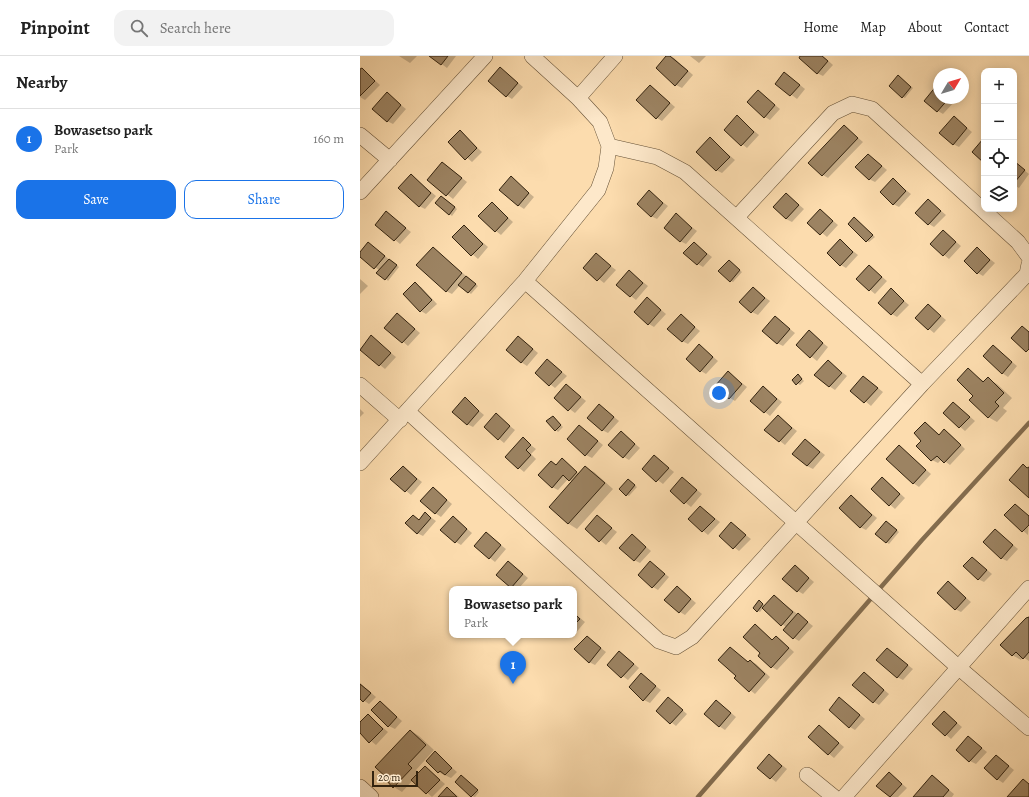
<!DOCTYPE html>
<meta charset="utf-8">
<style>
body{margin:0;font-family:Alegreya,serif;background:#f2f2f2;color:#222}
.controls{position:absolute;right:12px;top:12px;display:grid;overflow:hidden;border-radius:8px;box-shadow:0 2px 10px #0003}
.controls button{width:36px;height:36px;display:grid;place-items:center;padding:0;border:0;border-bottom:1px solid #e0e0e0;background:#fff;color:#222;font:20px sans-serif}
.compass{position:absolute;left:573px;top:12px;width:36px;height:36px;border-radius:50%;background:#fff;box-shadow:0 2px 10px #0003;rotate:52deg}
.scale{position:absolute;left:12px;bottom:10px;width:46px;box-sizing:border-box;padding-left:4px;border:2px solid #33230f;border-top:0;font-size:11px;line-height:14px;white-space:nowrap;color:#33230f;-webkit-text-stroke:3px #fde8ca;paint-order:stroke}
.you{position:absolute;left:359px;top:337px;width:14px;height:14px;margin:-10px;border:3px solid #fff;border-radius:50%;background:#1a73e8;box-shadow:0 0 0 6px #1a73e833}
.badge{display:grid;place-items:center;width:26px;height:26px;border-radius:50%;background:#1a73e8;color:#fff;font-size:13px;font-weight:700}
.pin{position:absolute;translate:-50% -33px;filter:drop-shadow(0 1px 2px #0008)}
.pin::after{content:'';position:absolute;top:21px;width:14px;height:12px;background:inherit;clip-path:polygon(0 0,100% 0,50% 100%)}
.popup{position:absolute;left:89px;top:530px;width:128px;height:52px;box-sizing:border-box;display:grid;place-content:center;border-radius:8px;background:#fff;filter:drop-shadow(0 1px 3px #0005);font-size:13px;white-space:nowrap;color:#767676}
.popup b{font-size:15px;color:#222}
.popup::after{content:'';position:absolute;left:50%;top:100%;margin-left:-8px;border:8px solid transparent;border-top-color:#fff}
.list{margin:0;padding:0;list-style:none}
h2{display:flex;justify-content:space-between;align-items:center;height:52px;margin:0;padding:0 16px;font-size:17px}
h2 small{font-size:13px;font-weight:400;color:#767676}
.list li{display:grid;grid-template-columns:26px 1fr auto;gap:12px;align-items:center;box-sizing:border-box;height:60px;padding:0 16px;border-top:1px solid #e0e0e0}
.list b{display:block;font-size:15px;white-space:nowrap}
.list p{margin:0;font-size:13px;white-space:nowrap;color:#767676}
.list em{font-size:13px;font-style:normal;color:#767676}
.actions{display:flex;gap:8px;padding:12px 16px}
.actions a{flex:1;padding:9px 0;border:1px solid #1a73e8;border-radius:12px;text-align:center;font-size:14px;color:#1a73e8}
.actions .main{background:#1a73e8;color:#fff}
.icon{flex:none;width:22px;height:22px;fill:none;stroke:currentColor;stroke-width:2;stroke-linecap:round;stroke-linejoin:round}
.map{position:relative;flex:none;width:669px;height:741px;overflow:hidden}
header{display:flex;align-items:center;gap:24px;box-sizing:border-box;height:56px;padding:0 20px;background:#fff;border-bottom:1px solid #e0e0e0}
header strong{font-size:19px}
nav{display:flex;gap:22px;margin-inline-start:auto;font-size:14px}
.search{width:280px;height:36px;background:#f2f2f2;display:flex;align-items:center;gap:10px;box-sizing:border-box;padding:0 14px;border-radius:12px;color:#767676;font-size:15px}
main{display:flex}
aside{flex:1;background:#fff}
.map>svg:first-child{display:block}
</style>
<header>
<strong>Pinpoint</strong>
<div class="search"><svg class="icon" aria-label="search" viewBox="0 0 24 24"><circle cx="10" cy="10" r="6"/><path d="M15 15l6 6"/></svg>Search here</div>
<nav><a>Home</a><a>Map</a><a>About</a><a>Contact</a></nav>
</header>
<main>
<aside>
<h2>Nearby<small></small></h2>
<ul class="list">
<li><span class="badge">1</span><div><b>Bowasetso park</b><p>Park</p></div><em>160 m</em></li>
</ul>
<div class="actions"><a class="main">Save</a><a>Share</a></div>
</aside>
<div class="map">
<svg width="669" height="741" viewBox="0 0 669 741">
<rect width="100%" height="100%" fill="#fcdcae"/>
<filter id="stains"><feTurbulence type="fractalNoise" baseFrequency=".005" numOctaves="4"/><feColorMatrix values="0 0 0 0 .2 0 0 0 0 .09 0 0 0 0 .02 0 0 0 .5 -.17"/></filter>
<radialGradient id="worn" r=".72"><stop offset=".6" stop-color="#630" stop-opacity="0"/><stop offset="1" stop-color="#630" stop-opacity=".3"/></radialGradient>
<path fill="#0003" d="M39 0H57L50 7Z
M71 0H96L87 12Z
M308 0 314 2 333 19 322 32 316 29Z
M330 0H346L339 7Z
M442 0H463L473 9 463 20 457 17Z
M140 12 163 31 152 43 147 40Z
M2 13 20 29 5 44 0 41V15Z
M425 17 445 33 437 43 416 27Z
M541 22 553 32 545 42 543 41Z
M291 30 315 51 302 65 297 62Z
M579 31V42L596 44 583 58 578 55Z
M398 35 420 53 410 64 405 61Z
M27 38 46 53 33 68 27 65Z
M377 61 399 79 387 92 365 74Z
M594 61 612 76 599 91 593 88Z
M484 70 503 86 468 122 463 119Z
M100 76 122 96 112 106 89 86Z
M350 83 375 104 362 117 356 114Z
M509 99 527 114 515 126 509 123Z
M654 106 669 118 659 132 654 129Z
M83 107 107 126 93 143 68 123Z
M51 119 76 140 65 153 59 150Z
M151 122 174 141 164 153 158 149Z
M533 124 551 138 539 151 533 148Z
M289 136 308 150 297 163 291 160Z
M426 138 444 153 432 166 426 163Z
M84 142 97 153 92 160 76 147Z
M568 144 586 159 574 171 569 168Z
M132 147 153 166 141 179 136 175Z
M460 154 478 169 467 181 449 166Z
M26 157 51 176 40 188 16 168Z
M316 159 337 175 326 188 320 185Z
M497 164 515 181 509 186 507 185Z
M104 170 128 191 118 203 93 181Z
M583 175 601 190 589 203 571 188Z
M480 185 498 199 486 212 481 209Z
M8 187 39 211 28 225 20 215 0 199Z
M334 187 352 201 343 211 338 208Z
M73 192 118 230 111 238 100 229 92 238 86 235Z
M617 193 635 207 623 220 618 217Z
M236 199 256 214 244 227 225 212Z
M371 207 382 216 373 226 371 225Z
M509 210 527 225 515 238 497 223Z
M269 215 288 230 276 244 257 229Z
M0 223 8 230 0 238Z
M55 228 61 231 77 248 66 258 61 255Z
M393 232 410 245 398 259 392 256Z
M531 234 549 249 537 261 532 258Z
M287 242 306 258 294 271 289 268Z
M568 249 586 264 574 277 556 262Z
M37 258 60 277 48 290 26 271Z
M321 260 340 275 328 288 322 285Z
M416 262 435 277 423 290 417 287Z
M449 276 468 291 457 305 437 289Z
M11 281 36 301 25 313 0 293Z
M159 281 178 297 167 310 161 306Z
M339 289 358 305 346 318 341 315Z
M633 290 657 310 648 321 642 317Z
M187 304 207 320 195 332 176 317Z
M468 305 487 320 475 334 469 330Z
M608 314 625 326 628 323 637 328 652 342 643 352 647 355 637 366 628 361 615 340Z
M368 316 387 331 375 345 370 342Z
M440 321 444 325 440 329 433 324Z
M504 321 523 336 511 350 492 334Z
M206 329 226 345 215 357 195 342Z
M403 331 422 346 410 360 391 345Z
M105 343 124 359 113 371 107 368Z
M594 347 615 365 605 375 584 357Z
M239 349 259 365 248 377 242 374Z
M0 353 4 357 0 361Z
M136 359 155 374 144 387 125 371Z
M418 360 437 375 425 389 406 374Z
M193 361 203 371 198 376 196 374Z
M566 367 580 379 584 375 590 378 605 393 590 409 582 403 578 407 572 404 563 385Z
M220 370 243 389 232 402 226 399Z
M261 376 280 392 269 404 264 401Z
M163 383 176 393 171 398 176 403 164 416 146 401Z
M446 384 465 399 453 413 447 410Z
M539 390 571 418 559 431 553 427Z
M294 400 314 416 303 428 283 413Z
M202 404 219 418 225 411 234 416 253 433 217 473 209 468 190 451 212 426 208 423 198 434 192 431 191 406 197 409Z
M43 411 62 426 51 439 32 423Z
M322 422 342 438 331 451 311 435Z
M523 422 545 442 535 453 512 433Z
M270 425 277 431 269 440 267 439Z
M73 432 92 448 81 461 75 457Z
M491 440 517 462 506 474 500 471Z
M655 449 669 460 668 479 645 459Z
M340 451 360 466 348 479 329 463Z
M66 458 76 465 63 480 57 477 53 460 60 464Z
M93 461 112 477 101 489 96 486Z
M237 461 257 476 246 489 226 473Z
M371 468 391 483 379 495 360 480Z
M529 468 539 476 529 488 526 486Z
M635 474 658 493 647 505 641 502Z
M127 478 146 493 135 506 115 490Z
M272 479 291 495 280 507 274 504Z
M613 502 632 518 624 526 618 523Z
M149 506 168 522 158 533 151 531Z
M290 506 309 521 298 534 293 531Z
M435 510 454 526 443 538 438 535Z
M588 526 611 546 601 556 595 553Z
M317 531 336 547 325 559 320 556Z
M414 540 453 570 439 585 434 582 427 572 403 552 400 556 398 555 402 547 405 550Z
M214 557 225 566 214 579Z
M669 562V605L663 601 661 604 652 599Z
M395 569 413 584 416 581 421 584 434 596 417 614 412 611 402 597Z
M227 581 246 596 235 609 229 606Z
M370 592 389 607 390 605 396 608 410 621 395 638 375 622 377 620Z
M527 593 553 613 543 624 537 621Z
M260 596 279 612 268 624 248 609Z
M504 617 529 638 519 649 514 646Z
M281 619 301 634 290 647 284 644Z
M0 627 16 641 9 648 0 642Z
M308 642 327 658 316 670 297 655Z
M480 642 505 663 495 674 490 671Z
M357 645 376 661 365 674 359 670Z
M20 646 42 665 35 673 29 670Z
M584 656 602 671 591 683 573 668Z
M8 659 28 676 16 689 0 676V668Z
M459 670 484 691 474 702 449 681Z
M51 675 59 680 74 694 56 714 60 717 65 711 85 728 72 741 53 724 42 736 34 731Z
M608 681 627 696 616 708 610 705Z
M75 697 97 716 91 722 78 716Z
M409 699 427 713 416 726 398 712Z
M636 700 654 714 643 727 637 723Z
M529 717 547 732 538 741H531L518 730Z
M572 720 594 738 592 741H554Z
M104 722 119 736 115 741 112 740Z
M88 733 93 736 99 741H80Z"/>
<g fill="none" stroke-linecap="round" stroke-linejoin="round">
<path stroke="#836c4e" stroke-width="4.5" d="M338 741 562 484 669 367"/>
</g>
<path fill="#9c8362" stroke="#33230f" d="M69 0H88L81 9Z
M306 0H310L328 15 315 30 296 12Z
M440 0H462L468 5 457 18 439 2Z
M140 11 158 27 146 41 128 25Z
M2 12 15 25 0 40V13Z
M424 16 440 29 430 40 415 28Z
M538 19 551 31 542 42 529 30Z
M290 29 310 47 296 63 276 44Z
M577 29 579 30V42H589L577 56 564 45Z
M398 34 415 49 404 62 387 46Z
M27 36 41 49 27 66 12 53Z
M377 59 394 76 381 90 364 74Z
M594 60 607 72 593 89 579 77Z
M484 69 498 82 462 120 448 107Z
M100 74 117 92 105 104 88 86Z
M350 81 370 101 356 115 336 96Z
M623 83H624V107L612 96Z
M508 98 522 110 509 124 495 111Z
M654 105 665 114 654 127Z
M82 106 102 122 86 140 67 124Z
M51 118 71 137 59 151 38 132Z
M151 120 169 137 158 150 139 134Z
M533 122 546 135 533 149 520 136Z
M289 134 303 147 291 161 277 148Z
M426 137 439 149 426 163 413 151Z
M81 140 95 151 89 159 75 147Z
M568 143 581 155 568 169 555 157Z
M132 146 148 162 135 176 118 160Z
M460 153 473 165 460 179 447 167Z
M26 155 46 172 34 185 15 169Z
M316 157 332 172 320 186 304 172Z
M494 161 513 179 506 186 488 168Z
M104 169 123 188 111 200 92 181Z
M583 174 596 186 583 200 570 188Z
M480 183 493 196 480 210 467 197Z
M8 186 25 200 14 213 0 201V196Z
M334 186 347 198 337 209 323 197Z
M73 191 102 217 86 236 56 209Z
M617 191 630 204 617 218 604 205Z
M236 197 251 210 237 225 223 212Z
M29 203 37 209 25 224 16 217Z
M369 204 380 214 370 226 358 215Z
M509 209 522 221 509 235 496 223Z
M269 214 283 227 270 241 256 229Z
M106 220 116 228 108 237 98 229Z
M55 226 72 244 60 256 43 238Z
M393 231 405 242 391 257 379 246Z
M531 232 544 245 531 259 518 247Z
M287 241 301 254 288 269 274 256Z
M568 248 581 260 568 274 555 262Z
M37 257 55 273 42 287 24 272Z
M321 258 335 271 322 286 307 273Z
M415 260 430 273 417 288 402 275Z
M662 270 669 276V293L666 296 651 282Z
M449 274 463 287 450 302 436 289Z
M11 279 31 297 19 310 0 294Z
M158 280 173 293 161 307 146 294Z
M339 288 353 301 340 316 326 303Z
M633 289 652 306 642 318 623 300Z
M187 303 202 316 189 330 175 317Z
M468 304 482 317 469 331 454 319Z
M608 312 623 326 628 321 644 337 635 346 639 350 628 362 609 344 613 340 597 324Z
M368 315 382 328 369 343 355 330Z
M438 318 442 323 436 329 432 324Z
M503 320 518 332 504 347 490 335Z
M206 328 221 341 208 355 194 342Z
M403 330 417 343 404 357 390 345Z
M105 341 119 355 107 369 92 356Z
M593 346 610 361 599 372 583 357Z
M239 348 254 361 242 375 227 362Z
M136 357 150 370 138 384 124 371Z
M418 359 432 372 419 386 404 374Z
M193 360 201 369 195 375 186 365Z
M565 366 579 379 584 373 601 389 584 407 577 400 571 405 556 390 561 385 554 377Z
M219 369 238 385 225 400 207 383Z
M261 375 275 388 263 402 248 389Z
M163 381 171 389 166 394 171 399 158 413 145 401Z
M445 383 460 396 447 410 432 398Z
M539 389 566 414 553 428 526 403Z
M294 399 309 412 296 426 282 413Z
M202 402 217 416 209 425 203 419 192 432 178 419 191 405 196 409Z
M663 408 667 412 669 411V442L649 424Z
M43 410 57 423 45 436 30 423Z
M225 410 245 427 208 468 189 451Z
M322 421 337 434 324 448 310 435Z
M522 421 540 438 529 450 511 433Z
M268 423 275 429 266 440 259 433Z
M73 431 87 444 75 458 60 445Z
M491 439 512 459 500 472 479 452Z
M655 448 669 460V469L662 476 644 459Z
M340 450 355 463 342 476 328 463Z
M65 456 71 462 57 478 45 467 53 459 59 464Z
M237 459 252 472 239 486 225 473Z
M93 460 107 473 95 487 80 474Z
M526 465 537 474 526 487 515 478Z
M371 466 386 479 373 493 359 480Z
M635 473 653 489 641 503 623 486Z
M126 476 141 489 129 503 114 490Z
M272 478 286 491 274 505 259 492Z
M612 501 627 514 618 524 603 510Z
M148 505 163 518 151 532 136 519Z
M290 505 305 518 292 532 278 519Z
M435 509 449 522 437 536 422 523Z
M588 525 606 542 595 554 577 537Z
M317 530 331 543 319 557 304 544Z
M414 539 433 556 421 570 402 552Z
M399 544 403 548 397 556 393 552Z
M214 557 220 563 214 569Z
M438 557 448 566 433 583 423 574Z
M669 561V596L663 603 656 596 652 600 640 589 666 562Z
M395 568 412 584 416 580 429 592 411 612 398 600 400 597 383 581Z
M227 580 241 592 229 607 214 593Z
M370 591 388 606 390 604 405 618 389 636 374 622 376 620 358 604Z
M527 592 548 609 537 622 516 604Z
M259 595 274 608 261 622 247 609Z
M504 616 524 634 513 647 492 629Z
M281 617 296 630 283 645 269 631Z
M0 628 11 637 3 646 0 643Z
M308 641 323 654 310 668 296 655Z
M479 641 500 659 489 672 469 654Z
M356 644 371 657 359 671 344 658Z
M20 645 37 661 28 671 11 654Z
M584 655 597 667 585 680 572 668Z
M8 658 23 673 9 687 0 677V666Z
M459 669 479 687 468 699 448 681Z
M50 674 66 689 48 708 52 712 33 732 27 725 28 723 15 711Z
M608 680 622 692 609 706 596 694Z
M75 695 92 712 85 719 80 715 78 717 66 705Z
M409 698 422 710 410 723 397 712Z
M636 699 649 710 637 724 624 712Z
M65 710 80 724 66 738 51 724Z
M529 716 542 728 530 741 516 730Z
M101 719 118 734 111 741 95 726Z
M572 719 589 734 583 741H553Z
M663 723 669 728V741H647Z
M87 731 97 741H78Z"/>
<g fill="none" stroke-linecap="round" stroke-linejoin="round">
<g stroke="#655137" stroke-width="16">
<path id="minor" d="M218 42 255 0
M0 79 30 104
M249 90 297 101 325 116 562 328
M0 136 125 0
M377 161 473 57 492 48 512 53 658 186 669 201
M165 225 598 611 669 672
M0 329 40 364
M47 355 299 585 316 591 332 581 562 328 667 218 669 208
M0 407 165 225 238 134 246 112 249 90 240 66 218 42 172 0
M447 719 474 741
M0 731 11 741
M484 741 669 532"/>
</g>
<use href="#minor" stroke="#fde8ca" stroke-width="15"/>
</g>
<rect width="100%" height="100%" filter="url(#stains)"/>
<rect width="100%" height="100%" fill="url(#worn)"/>
</svg>
<div class="controls">
<button>+</button>
<button>−</button>
<button><svg class="icon" aria-label="locate" viewBox="0 0 24 24"><circle cx="12" cy="12" r="6"/><path d="M12 2v4M12 18v4M2 12h4M18 12h4"/></svg></button>
<button><svg class="icon" aria-label="layers" viewBox="0 0 24 24"><path d="M12 4l9 5-9 5-9-5zM3 14l9 5 9-5"/></svg></button>
</div>
<svg class="compass" viewBox="-18 -18 36 36"><path d="M0-13l5 13h-10z" fill="#e53935"/><path d="M0 13l5-13h-10z" fill="#767676"/></svg>
<div class="scale">20 m</div>
<div class="you"></div>
<div class="pin badge" style="left:153px;top:628px">1</div>
<div class="popup"><b>Bowasetso park</b>Park</div>
</div>
</main>
